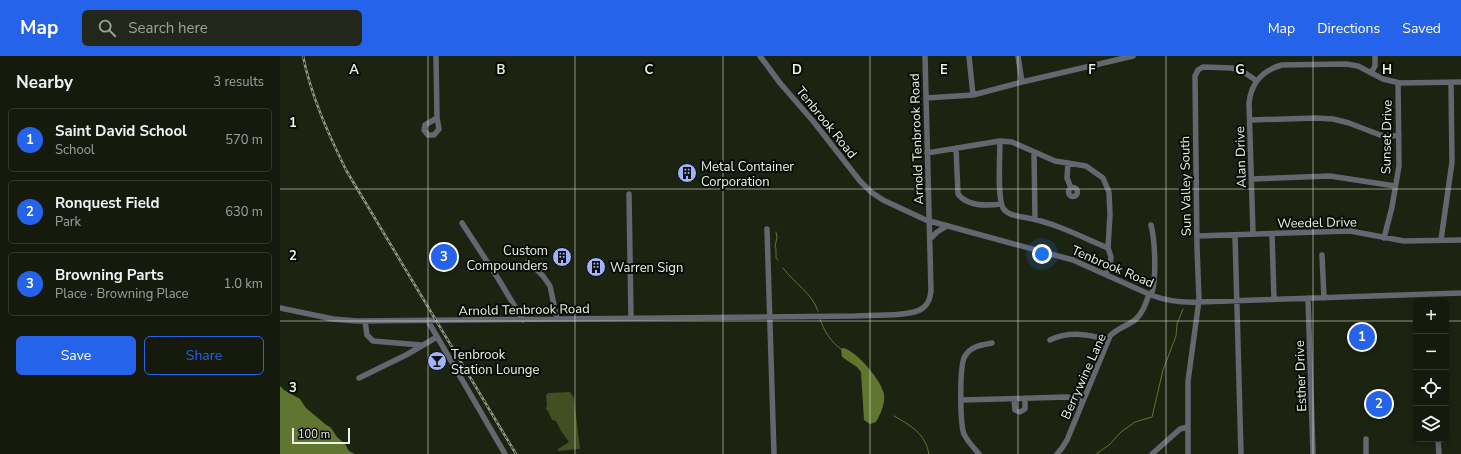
<!DOCTYPE html>
<meta charset="utf-8">
<style>
body{margin:0;font-family:"Nunito Sans",sans-serif;background:#23271b;color:#f1f3f6}
.controls{position:absolute;right:12px;bottom:12px;display:grid;overflow:hidden;border-radius:6px;box-shadow:0 2px 6px #0003}
.controls button{width:36px;height:36px;display:grid;place-items:center;padding:0;border:0;border-bottom:1px solid #35382e;background:#161a0d;color:#f1f3f6;font:20px sans-serif}
.scale{position:absolute;left:12px;bottom:10px;width:58px;box-sizing:border-box;padding-left:4px;border:2px solid #ecf1e5;border-top:0;font-size:11px;line-height:14px;white-space:nowrap;color:#ecf1e5;-webkit-text-stroke:3px #090b05;paint-order:stroke}
.you{position:absolute;left:762px;top:198px;width:14px;height:14px;margin:-10px;border:3px solid #fff;border-radius:50%;background:#1a73e8;box-shadow:0 0 0 6px #1a73e833}
.badge{display:grid;place-items:center;width:26px;height:26px;border-radius:50%;background:#2563eb;color:#fff;font-size:13px;font-weight:700}
.pin{position:absolute;translate:-50% -50%;border:2px solid #fff;box-shadow:0 1px 4px #0006}
.list{margin:0;padding:0;list-style:none}
h2{display:flex;justify-content:space-between;align-items:center;height:52px;margin:0;padding:0 16px;font-size:17px}
h2 small{font-size:13px;font-weight:400;color:#9ea19d}
.list li{display:grid;grid-template-columns:26px 1fr auto;gap:12px;align-items:center;box-sizing:border-box;height:64px;margin:0 8px 8px;padding:0 8px;border:1px solid #35382e;border-radius:6px}
.list b{display:block;font-size:15px;white-space:nowrap}
.list p{margin:0;font-size:13px;white-space:nowrap;color:#9ea19d}
.list em{font-size:13px;font-style:normal;color:#9ea19d}
.actions{display:flex;gap:8px;padding:12px 16px}
.actions a{flex:1;padding:9px 0;border:1px solid #2563eb;border-radius:6px;text-align:center;font-size:14px;color:#2563eb}
.actions .main{background:#2563eb;color:#fff}
.icon{flex:none;width:22px;height:22px;fill:none;stroke:currentColor;stroke-width:2;stroke-linecap:round;stroke-linejoin:round}
.map{position:relative;flex:none;width:1181px;height:398px;overflow:hidden}
header{display:flex;align-items:center;gap:24px;box-sizing:border-box;height:56px;padding:0 20px;background:#2563eb;color:#fff}
header strong{font-size:19px}
nav{display:flex;gap:22px;margin-inline-start:auto;font-size:14px}
.search{width:280px;height:36px;background:#23271b;display:flex;align-items:center;gap:10px;box-sizing:border-box;padding:0 14px;border-radius:6px;color:#9ea19d;font-size:15px}
main{display:flex}
aside{flex:1;background:#161a0d}
.map>svg:first-child{display:block}
</style>
<header>
<strong>Map</strong>
<div class="search"><svg class="icon" aria-label="search" viewBox="0 0 24 24"><circle cx="10" cy="10" r="6"/><path d="M15 15l6 6"/></svg>Search here</div>
<nav><a>Map</a><a>Directions</a><a>Saved</a></nav>
</header>
<main>
<aside>
<h2>Nearby<small>3 results</small></h2>
<ul class="list">
<li><span class="badge">1</span><div><b>Saint David School</b><p>School</p></div><em>570 m</em></li>
<li><span class="badge">2</span><div><b>Ronquest Field</b><p>Park</p></div><em>630 m</em></li>
<li><span class="badge">3</span><div><b>Browning Parts</b><p>Place · Browning Place</p></div><em>1.0 km</em></li>
</ul>
<div class="actions"><a class="main">Save</a><a>Share</a></div>
</aside>
<div class="map">
<svg width="1181" height="398" viewBox="0 0 1181 398">
<rect width="100%" height="100%" fill="#1d2311"/>
<path fill="#414f23" d="M290 336 294 342 300 393 278 395V393L289 386 281 375 276 365 272 364 268 355 266 353 267 348 266 339 268 337Z"/>
<path fill="#607630" d="M563 292C577 295 601 324 604 338 605 349 601 357 596 366L590 368 584 364 581 316 577 311 562 301 561 293Z
M0 330 4 334 20 343 26 352 45 368 51 372 57 381 65 388 69 395 75 398H0Z"/>
<g fill="none" stroke-linecap="round" stroke-linejoin="round">
<path stroke="#607630" stroke-width="1" d="M496 176 497 181 495 191 496 193V202L498 204
M503 212C514 227 532 237 538 255
M540 263C544 275 551 286 561 293
M614 360C626 367 638 373 645 386 647 389 648 394 649 398
M816 398 829 389 841 376 855 366 872 361 883 314 896 280 897 268 903 253"/>
<path stroke="#646670" stroke-width="5.5" d="M156 0 157 62 159 73 154 79H148L144 74 145 69 157 62
M480 0 500 27 533 65 580 125 591 136 603 144 646 164 793 204 871 239C887 245 902 247 919 246L1181 237
M689 0 693 39
M738 0 742 26
M1091 17 1095 10V0
M646 42 693 39 742 26 853 0
M970 64 1036 62 1053 63 1069 67 1100 79 1119 80
M720 85C720 99 717 141 723 152 728 160 739 160 748 162 775 167 802 181 828 192
M676 92 678 138C688 151 707 150 721 148
M754 96 755 163
M647 97 720 85 732 86 775 105 806 110 823 122 829 136 830 158 828 192 831 201 830 209 826 218
M788 107 787 122 791 132
M972 123 1050 120 1115 130
M788.5 136a4.5 4.5 0 1 1 9 0a4.5 4.5 0 1 1-9 0Z
M349 138 351 262
M182 167 219 224 243 264
M487 173 494 398
M973 178 969 47C971 27 983 14 1002 9L1066 8 1078 10 1103 23 1120 27 1181 26
M992 178 994 243
M955 179 961 398
M917 180 1070 175 1124 185 1181 184
M1104 182 1112 151 1119 110 1118 27
M650 183 657 176 667 170
M1161 184 1172 106 1171 27
M1042 199 1044 242
M248 205 263 220 270 230 277 263
M871 239C877 225 875 184 871 169
M1028 242 1033 398
M0 252 53 263 77 265 575 260C590 259 632 261 643 252 649 247 650 242 651 235L645 0
M85 265 87 279 93 285 141 289
M148 265 225 398
M770 284C789 275 810 278 828 285
M79 322 126 299 157 281
M734 343 735 354 740 356 745 353V342
M682 344 787 341 803 345
M1086 383V398
M1158 383 1159 398
M699 398C694 392 687 385 684 378 680 368 679 309 685 300 691 290 701 289 712 287
M777 398 782 392 787 384 830 280C837 272 847 270 855 264 863 257 866 247 869 238
M872 398 900 373 907 371
M908 398V325L919 244 917 191 915 20 918 14 923 11 952 12 962 15 977 25"/>
<g stroke="#929789" stroke-width="2.5">
<path id="rail" d="M23 0C31 40 48 77 66 114L236 398"/>
</g>
<use href="#rail" stroke="#090b05" stroke-width="1" stroke-dasharray="3" stroke-linecap="butt"/>
</g>
<path fill="none" stroke="#ecf1e5" stroke-width="1" stroke-opacity="0.55" d="M148 0V398M295 0V398M443 0V398M590 0V398M738 0V398M886 0V398M1033 0V398M0 133H1181M0 265H1136M1166 265H1181"/>
<defs>
<g id="building-disc" transform="scale(1)"><circle r="9.5" fill="#a3b2fc" stroke="#090b05"/><path d="M-4-6H4V6H1V3H-1V6H-4ZM-2.5-4.3h1.7v1.8h-1.7ZM.8-4.3h1.7v1.8H.8ZM-2.5-1h1.7V.8h-1.7ZM.8-1h1.7V.8H.8Z" fill="#111"/></g>
<g id="bar-disc" transform="scale(1)"><circle r="9.5" fill="#a3b2fc" stroke="#090b05"/><path d="M-6-5H6L.8 .8V4.5H3.5V6h-7V4.5H-.8V.8Z" fill="#111"/></g>
</defs>
<g fill-rule="evenodd">
<use href="#building-disc" x="407" y="117"/>
<use href="#building-disc" x="282" y="201"/>
<use href="#building-disc" x="316" y="211"/>
<use href="#bar-disc" x="157" y="305"/>
</g>
<g text-anchor="middle" stroke-width="4" stroke-linejoin="round" paint-order="stroke">
<g font-size="13" fill="#ecf1e5" stroke="#090b05">
<text transform="translate(547 66) rotate(51)" y="5">Tenbrook Road</text>
<text transform="translate(1106 81) rotate(-89)" y="5">Sunset Drive</text>
<text transform="translate(636 83) rotate(-92)" y="5">Arnold Tenbrook Road</text>
<text transform="translate(960 101) rotate(-92)" y="5">Alan Drive</text>
<text transform="translate(905 130) rotate(-91)" y="5">Sun Valley South</text>
<text transform="translate(1037 166) rotate(-1)" y="5">Weedel Drive</text>
<text transform="translate(833 210) rotate(23)" y="5">Tenbrook Road</text>
<text transform="translate(244 253) rotate(-1)" y="5">Arnold Tenbrook Road</text>
<text transform="translate(803 320) rotate(-66)" y="5">Berrywine Lane</text>
<text transform="translate(1020 320) rotate(-92)" y="5">Esther Drive</text>
</g>
<g font-size="13" fill="#ecf1e5" stroke="#090b05" text-anchor="start">
<text x="421" y="115">Metal Container<tspan x="421" dy="15">Corporation</tspan></text>
<text x="268" y="199" text-anchor="end">Custom<tspan x="268" dy="15">Compounders</tspan></text>
<text x="330" y="216">Warren Sign</text>
<text x="171" y="303">Tenbrook<tspan x="171" dy="15">Station Lounge</tspan></text>
</g>
</g>
<g font-size="13" text-anchor="middle" font-weight="bold" fill="#ecf1e5" stroke="#090b05" stroke-width="4" stroke-linejoin="round" paint-order="stroke">
<text x="74" y="18">A</text>
<text x="221" y="18">B</text>
<text x="369" y="18">C</text>
<text x="517" y="18">D</text>
<text x="664" y="18">E</text>
<text x="812" y="18">F</text>
<text x="960" y="18">G</text>
<text x="1107" y="18">H</text>
<text x="13" y="71">1</text>
<text x="13" y="204">2</text>
<text x="13" y="336">3</text>
</g>
</svg>
<div class="controls">
<button>+</button>
<button>−</button>
<button><svg class="icon" aria-label="locate" viewBox="0 0 24 24"><circle cx="12" cy="12" r="6"/><path d="M12 2v4M12 18v4M2 12h4M18 12h4"/></svg></button>
<button><svg class="icon" aria-label="layers" viewBox="0 0 24 24"><path d="M12 4l9 5-9 5-9-5zM3 14l9 5 9-5"/></svg></button>
</div>
<div class="scale">100 m</div>
<div class="you"></div>
<div class="pin badge" style="left:1082px;top:281px">1</div>
<div class="pin badge" style="left:1099px;top:348px">2</div>
<div class="pin badge" style="left:164px;top:201px">3</div>
</div>
</main>
